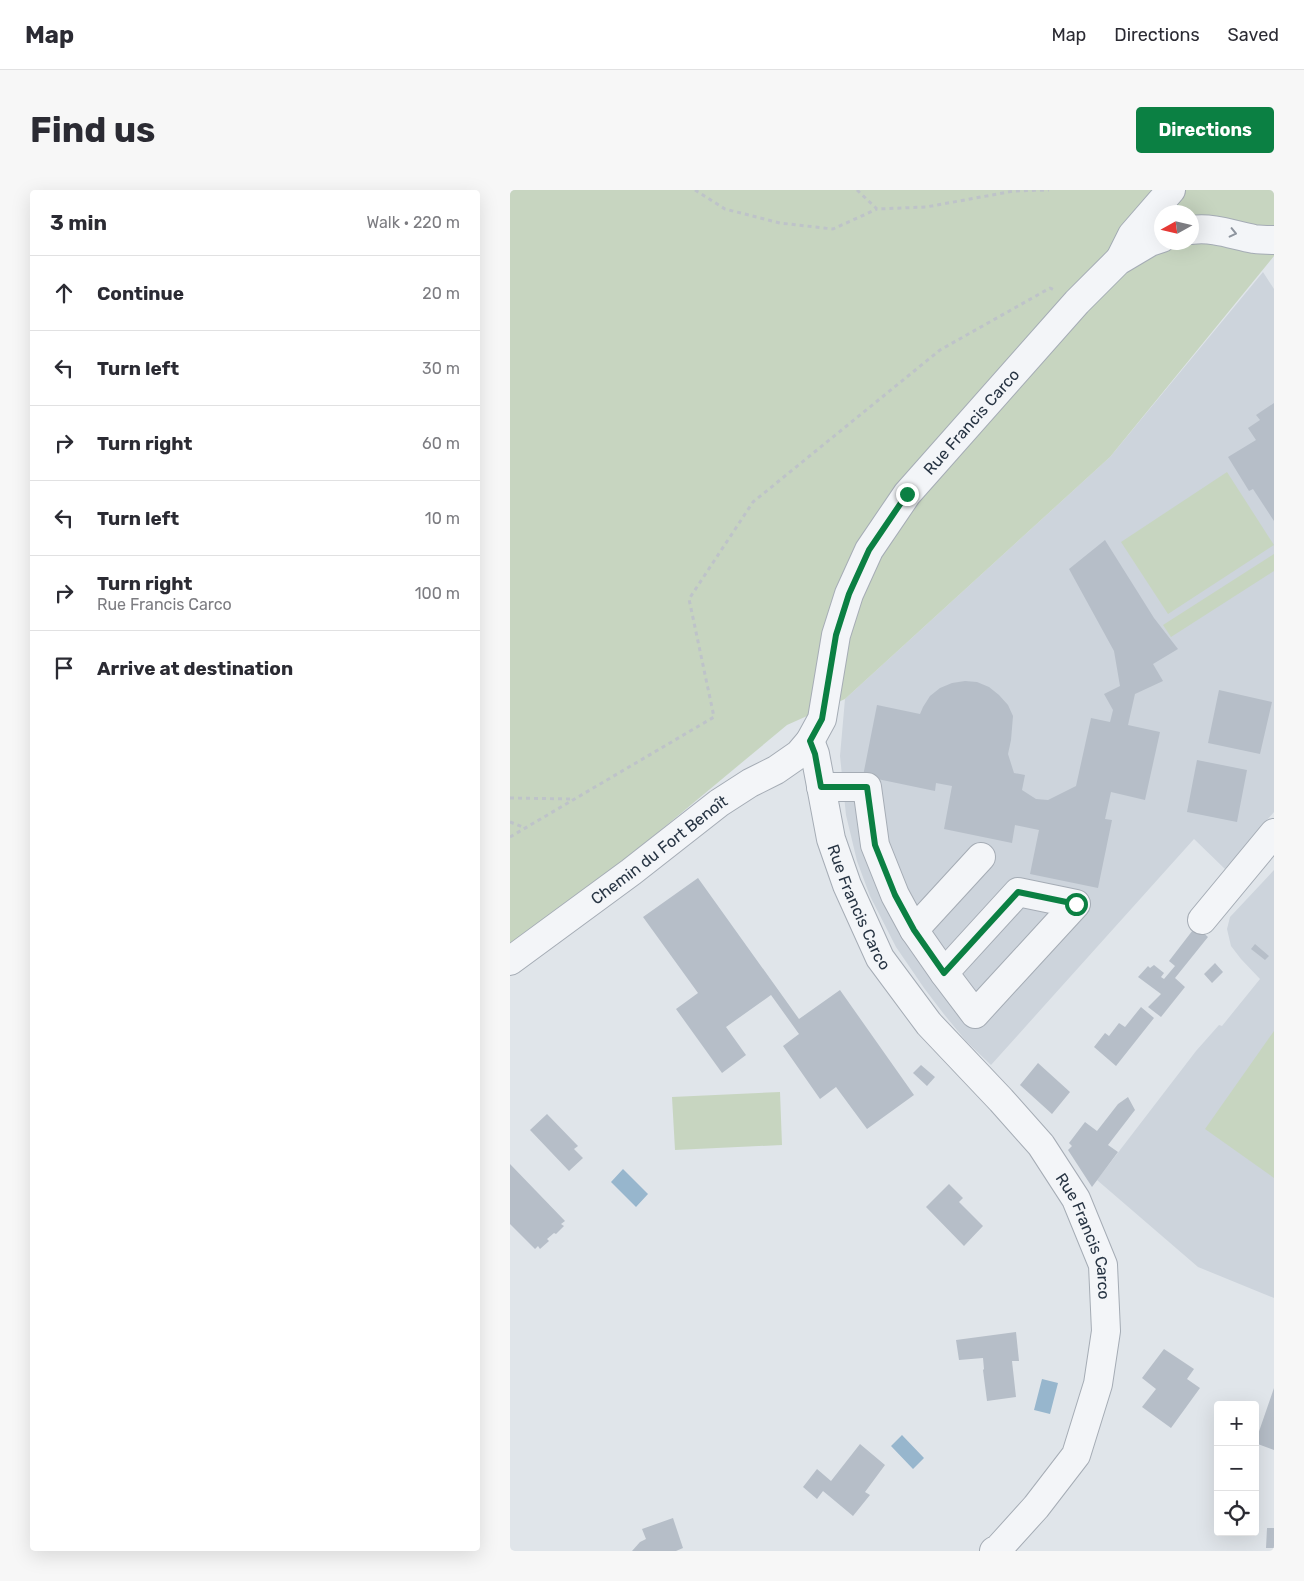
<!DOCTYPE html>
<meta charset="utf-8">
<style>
body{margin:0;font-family:Rubik,sans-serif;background:#f7f7f7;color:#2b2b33}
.controls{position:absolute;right:15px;bottom:15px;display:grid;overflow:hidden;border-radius:5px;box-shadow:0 5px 20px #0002}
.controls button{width:45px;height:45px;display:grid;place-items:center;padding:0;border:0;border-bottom:1px solid #e1e1e2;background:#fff;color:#2b2b33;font:25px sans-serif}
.compass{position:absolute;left:644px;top:15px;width:45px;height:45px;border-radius:50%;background:#fff;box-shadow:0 5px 20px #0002;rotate:262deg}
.stop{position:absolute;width:15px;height:15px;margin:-11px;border:4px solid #0b8043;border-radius:50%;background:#fff}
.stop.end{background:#0b8043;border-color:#fff;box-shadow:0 1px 5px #0008}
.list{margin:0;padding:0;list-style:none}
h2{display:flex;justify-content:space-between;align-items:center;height:65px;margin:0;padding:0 20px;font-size:21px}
h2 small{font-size:16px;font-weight:400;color:#7c7c81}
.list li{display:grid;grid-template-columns:32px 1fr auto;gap:15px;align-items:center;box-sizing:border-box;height:75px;padding:0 20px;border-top:1px solid #e1e1e2}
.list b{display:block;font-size:19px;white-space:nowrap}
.list p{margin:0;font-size:16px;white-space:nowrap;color:#7c7c81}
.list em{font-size:16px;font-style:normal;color:#7c7c81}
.icon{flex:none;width:28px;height:28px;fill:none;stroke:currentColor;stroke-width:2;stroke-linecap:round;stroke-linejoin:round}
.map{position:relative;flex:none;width:764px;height:1361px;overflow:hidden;border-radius:5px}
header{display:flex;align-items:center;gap:30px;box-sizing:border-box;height:70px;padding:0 25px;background:#fff;border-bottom:1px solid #e1e1e2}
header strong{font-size:24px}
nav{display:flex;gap:28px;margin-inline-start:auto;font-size:18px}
.intro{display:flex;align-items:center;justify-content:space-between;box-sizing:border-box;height:120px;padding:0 30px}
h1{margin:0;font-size:35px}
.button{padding:12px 22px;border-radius:5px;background:#0b8043;color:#fff;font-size:18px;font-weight:700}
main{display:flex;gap:30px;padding:0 30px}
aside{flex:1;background:#fff;border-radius:5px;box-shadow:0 5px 20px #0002}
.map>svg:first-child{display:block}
</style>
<header>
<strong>Map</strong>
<nav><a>Map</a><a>Directions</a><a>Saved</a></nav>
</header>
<div class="intro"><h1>Find us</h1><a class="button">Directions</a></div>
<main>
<aside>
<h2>3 min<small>Walk · 220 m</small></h2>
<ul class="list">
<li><svg class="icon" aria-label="ahead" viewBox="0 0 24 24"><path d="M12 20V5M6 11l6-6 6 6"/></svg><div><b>Continue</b></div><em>20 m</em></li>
<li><svg class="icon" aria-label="left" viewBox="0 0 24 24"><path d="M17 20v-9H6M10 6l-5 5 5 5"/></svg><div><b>Turn left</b></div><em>30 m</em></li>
<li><svg class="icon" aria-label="right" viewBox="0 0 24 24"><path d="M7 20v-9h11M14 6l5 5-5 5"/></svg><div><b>Turn right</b></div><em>60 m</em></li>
<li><svg class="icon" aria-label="left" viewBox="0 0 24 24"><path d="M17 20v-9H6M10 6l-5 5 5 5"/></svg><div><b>Turn left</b></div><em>10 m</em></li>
<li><svg class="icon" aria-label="right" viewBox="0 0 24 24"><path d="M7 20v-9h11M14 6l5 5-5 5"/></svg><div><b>Turn right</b><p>Rue Francis Carco</p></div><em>100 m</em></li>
<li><svg class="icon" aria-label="arrive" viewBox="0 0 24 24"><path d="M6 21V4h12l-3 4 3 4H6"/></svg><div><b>Arrive at destination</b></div></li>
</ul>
</aside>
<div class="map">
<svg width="764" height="1361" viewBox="0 0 764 1361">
<rect width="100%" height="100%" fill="#e0e5ea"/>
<path fill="#cdd4dc" d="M753 82 764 99V622L715 679 684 649 481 875 456 851 433 823 414 798 386 757 360 706 347 671 336 625 330 566 335 509 600 267Z
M764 680V1108L688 1077 587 990 686 861 709 835 712 836 750 789 731 769 721 756 717 739 720 727Z"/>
<path fill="#c7d5c0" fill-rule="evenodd" d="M0 0H764V66L600 267 335 509 277 535 21 748 0 760ZM652 22H682V52H652Z
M717 282 764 355 658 424 611 352Z
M764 364V381L661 447 653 435Z
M764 841V988L695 939Z
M270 902 272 955 165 960 162 907Z"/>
<path fill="#97b6cd" d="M113 979 138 1004 126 1017 101 992Z
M532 1189 548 1193 540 1224 524 1220Z
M392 1245 414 1268 403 1279 381 1256Z"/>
<path fill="#b6bec8" d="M764 213V331L743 299 739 301 718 267 746 250 738 238 750 230 746 225Z
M595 350 644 428 668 459 643 474 653 491 625 504 618 535 650 542 635 610 601 602 595 629 602 630 588 698 520 684 529 640 505 635 502 653 434 639 442 596 426 593 425 601 353 586 367 515 410 524 413 517 420 506 430 498 442 493 455 491 467 492 479 497 489 505 498 515 503 526 501 550 498 564 504 583 515 585 512 600 526 609 538 610 566 596 581 528 600 532 603 520 594 504 610 496 604 461 559 379Z
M709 500 762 512 750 564 698 553Z
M687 570 737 580 727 632 677 622Z
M188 688 289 829 330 800 404 905 357 939 326 897 310 909 273 856 289 844 261 805 216 837 236 865 212 883 166 819 188 803 133 727Z
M686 736 698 747 665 788 675 797 651 827 638 817 651 804 628 787 638 776 640 778 644 775 654 783 651 787 654 789 665 776 659 771Z
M745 754 759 766 755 770 741 759Z
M705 773 713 782 702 793 694 784Z
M631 817 644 828 606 876 584 857 595 843 599 846 609 833 615 837Z
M528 873 560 902 542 924 510 895Z
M411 875 425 887 417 896 403 883Z
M618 907 625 920 598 955 608 962 582 997 558 960 562 956 559 953 575 932 587 941 608 914Z
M37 924 68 956 64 959 73 968 59 981 20 940Z
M0 974 55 1031 51 1034 54 1036 46 1044 44 1043 37 1049 39 1051 30 1059 28 1056 25 1059 0 1034Z
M439 994 453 1008 449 1012 473 1036 454 1056 416 1017Z
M506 1142 509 1171H502L506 1207 477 1211 473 1180 474 1179 473 1168 449 1170 446 1150Z
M654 1159 684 1179 677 1189 690 1198 661 1238 632 1217 646 1199 632 1188Z
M764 1198V1260L745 1253Z
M350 1254 375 1275 355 1302 360 1305 343 1326 313 1301 307 1309 293 1297 307 1279 321 1291Z
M163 1328 173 1358 166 1361H122L130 1352 136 1349 132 1339Z
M757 1338H764V1358H756Z"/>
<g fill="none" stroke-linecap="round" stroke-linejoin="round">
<g stroke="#a5acb5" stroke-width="30">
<g id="minor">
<path d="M682 40C703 37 723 45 744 49 751 50 757 50 764 50"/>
<path d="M610 69 622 45 661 0"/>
<path id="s1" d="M300 551 305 564 321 649 337 695 370 768 419 834 491 910 531 955 566 1009 593 1075 596 1141 588 1194 566 1265 526 1317 489 1358 484 1361"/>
<path d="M311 597H357L365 655 385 705 404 740"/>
<path d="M508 702 566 714 465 824 434 783Z"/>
<path d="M692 730 764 643"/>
<path id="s2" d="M0 771 121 682 209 613 240 593 266 580 289 564 300 551 312 529 326 445 339 404 359 360 397 304 567 112 608 71 640 52 652 48"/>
<path d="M434 783 404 740 471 667"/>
</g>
</g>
<path stroke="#bec3c9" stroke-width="3" stroke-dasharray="4 4" stroke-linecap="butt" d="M185 0 215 19 270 33 323 39 367 19
M347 0 367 19 416 17 504 1 539 0
M0 608 64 609
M0 632 15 638
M0 647 204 527 179 409 243 312 430 160 540 98 546 101"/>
<use href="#minor" stroke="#f3f5f8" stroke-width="28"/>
</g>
<defs><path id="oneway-chevron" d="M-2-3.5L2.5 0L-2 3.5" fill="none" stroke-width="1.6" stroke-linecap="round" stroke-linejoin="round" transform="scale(1.25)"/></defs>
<use stroke="#8d949e" href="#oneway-chevron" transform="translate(723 43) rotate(13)"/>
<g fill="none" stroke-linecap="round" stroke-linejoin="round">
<path stroke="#0b8043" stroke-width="6" d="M397 304 359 360 339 404 326 445 312 529 300 551 305 564 311 597H357L365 655 385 705 404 740 434 783 508 702 566 714"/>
</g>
<g text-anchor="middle" stroke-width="4.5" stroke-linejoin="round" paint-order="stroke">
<g font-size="16" fill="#273443" stroke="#eff3f7">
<text dy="6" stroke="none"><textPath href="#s2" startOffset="739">Rue Francis Carco</textPath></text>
<text dy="6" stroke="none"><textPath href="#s2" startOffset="186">Chemin du Fort Benoît</textPath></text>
<text dy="6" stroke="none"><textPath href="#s1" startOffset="174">Rue Francis Carco</textPath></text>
<text dy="6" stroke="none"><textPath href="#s1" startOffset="579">Rue Francis Carco</textPath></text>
</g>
</g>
</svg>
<div class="controls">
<button>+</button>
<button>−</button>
<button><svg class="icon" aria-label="locate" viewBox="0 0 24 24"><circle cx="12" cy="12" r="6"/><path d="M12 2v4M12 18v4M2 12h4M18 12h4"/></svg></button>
</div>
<svg class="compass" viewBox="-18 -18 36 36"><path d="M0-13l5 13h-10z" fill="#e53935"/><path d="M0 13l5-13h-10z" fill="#7c7c81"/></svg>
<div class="stop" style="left:566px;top:714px"></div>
<div class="stop end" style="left:397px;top:304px"></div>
</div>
</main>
